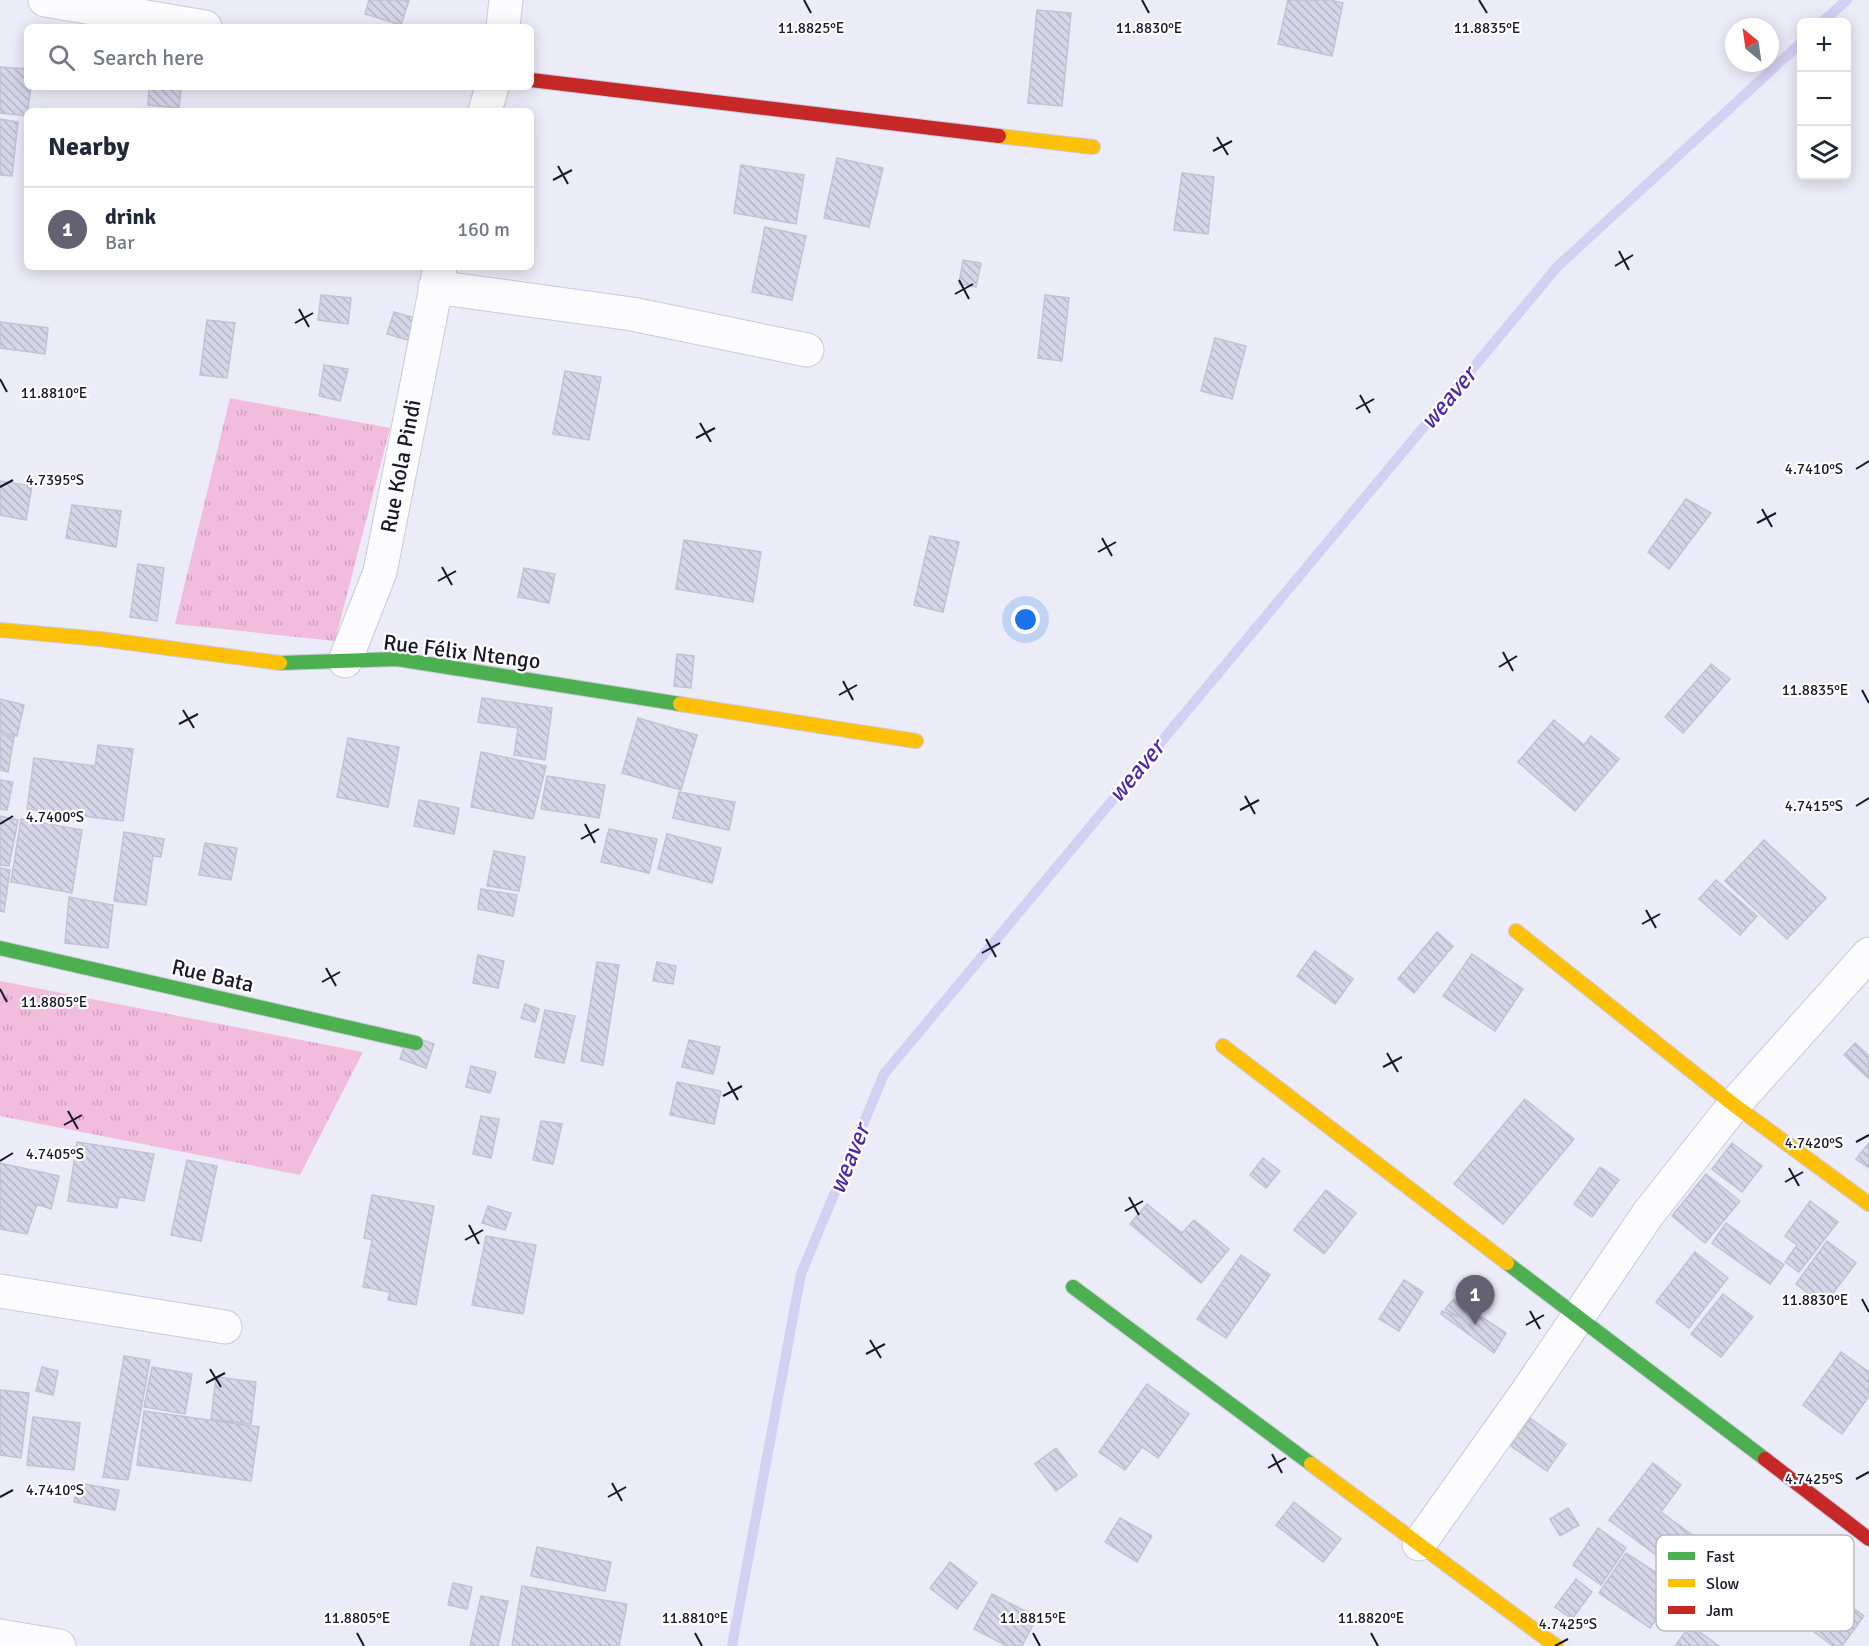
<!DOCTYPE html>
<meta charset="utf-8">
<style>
body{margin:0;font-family:Signika,sans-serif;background:#f2f2f3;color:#1f2937}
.controls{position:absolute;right:18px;top:18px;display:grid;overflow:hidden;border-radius:9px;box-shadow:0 3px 15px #0003}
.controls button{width:54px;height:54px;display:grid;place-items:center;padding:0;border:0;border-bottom:2px solid #e0e1e3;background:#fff;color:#1f2937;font:30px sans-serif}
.compass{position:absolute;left:1725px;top:18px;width:54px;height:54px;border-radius:50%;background:#fff;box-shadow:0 3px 15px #0003;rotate:331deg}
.you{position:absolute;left:1026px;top:620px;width:21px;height:21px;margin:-15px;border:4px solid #fff;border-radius:50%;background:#1a73e8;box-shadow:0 0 0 9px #1a73e833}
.badge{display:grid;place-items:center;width:39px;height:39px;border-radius:50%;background:#646173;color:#fff;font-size:20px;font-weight:700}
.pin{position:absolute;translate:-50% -50px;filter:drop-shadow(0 2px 3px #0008)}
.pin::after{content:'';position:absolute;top:32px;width:21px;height:18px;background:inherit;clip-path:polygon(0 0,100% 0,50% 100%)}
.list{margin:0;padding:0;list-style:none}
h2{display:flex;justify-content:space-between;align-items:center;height:78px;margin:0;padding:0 24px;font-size:26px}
h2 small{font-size:20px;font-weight:400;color:#747a83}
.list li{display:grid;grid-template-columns:39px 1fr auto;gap:18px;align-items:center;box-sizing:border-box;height:84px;padding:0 24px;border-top:2px solid #e0e1e3}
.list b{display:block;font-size:22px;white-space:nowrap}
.list p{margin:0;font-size:20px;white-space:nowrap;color:#747a83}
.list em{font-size:20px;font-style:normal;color:#747a83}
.icon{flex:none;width:33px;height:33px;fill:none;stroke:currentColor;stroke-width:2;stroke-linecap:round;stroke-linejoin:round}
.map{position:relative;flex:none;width:1869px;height:1646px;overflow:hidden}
.search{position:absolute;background:#fff;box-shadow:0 3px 15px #0003;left:24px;top:24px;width:510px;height:66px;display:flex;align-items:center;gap:15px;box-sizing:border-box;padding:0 21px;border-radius:9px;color:#747a83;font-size:22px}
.panel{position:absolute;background:#fff;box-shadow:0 3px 15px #0003;left:24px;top:108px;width:510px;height:162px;border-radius:9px}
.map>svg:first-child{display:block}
</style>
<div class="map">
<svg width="1869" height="1646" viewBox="0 0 1869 1646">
<defs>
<pattern id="grass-tufts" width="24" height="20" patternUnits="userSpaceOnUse" patternTransform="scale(1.5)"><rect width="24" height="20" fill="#f2bcdd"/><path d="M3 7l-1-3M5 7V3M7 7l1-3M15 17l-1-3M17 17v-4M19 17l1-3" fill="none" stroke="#cfa1be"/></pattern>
<pattern id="building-back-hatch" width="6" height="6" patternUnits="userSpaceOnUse" patternTransform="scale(1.5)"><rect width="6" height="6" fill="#d7d5e9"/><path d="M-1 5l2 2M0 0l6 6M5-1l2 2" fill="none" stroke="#b8b6c8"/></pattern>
</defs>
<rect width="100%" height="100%" fill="#ecebf8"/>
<path fill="url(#grass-tufts)" d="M230 398 390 428 335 641 175 624Z
M0 981 363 1052 300 1175 0 1116Z"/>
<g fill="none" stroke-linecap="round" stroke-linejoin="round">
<path stroke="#d3d0f4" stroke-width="10" d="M1822 22 1847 0
M732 1646 801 1274 884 1074 1558 266 1802 42"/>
</g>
<path fill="url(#building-back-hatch)" stroke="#c4c2d2" stroke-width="1.5" d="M369 0H409L401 25 365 14Z
M1288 0H1329L1343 3 1332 56 1278 44Z
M1037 10 1071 13 1062 106 1028 103Z
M0 67 27 69V87H31L27 116 0 113Z
M149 87H181L179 108 148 105Z
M0 119 18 122 12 176 0 175Z
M837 158 883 168 869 227 824 218Z
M741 165 804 175 796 224 734 213Z
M1182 173 1214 177 1208 234 1174 230Z
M765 227 806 236 792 300 752 292Z
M963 260 981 263 976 287 959 284Z
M321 295 351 298 348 324 318 320Z
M1045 295 1069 298 1062 361 1038 358Z
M394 312 415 318 408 340 387 334Z
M207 320 235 323 227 378 200 375Z
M0 322 48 328 45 354 0 348Z
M1215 338 1246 346 1232 399 1201 391Z
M324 365 348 369 340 401 319 396Z
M565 371 601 377 589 440 553 434Z
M0 481 32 486 26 520 0 515Z
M1686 499 1711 513 1669 569 1648 552Z
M72 505 121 511 116 547 66 538Z
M930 536 959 542 943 612 914 605Z
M684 540 761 552 753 602 676 589Z
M138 564 164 568 157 621 130 617Z
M524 568 555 574 549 603 518 597Z
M677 654 694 656 691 688 674 686Z
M1711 664 1730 679 1683 733 1665 717Z
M482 698 552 708 545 760 514 755 518 728 478 722Z
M0 699 24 705 17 736 0 732Z
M638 718 697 735 681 790 622 773Z
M1554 720 1584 745 1591 736 1619 759 1575 811 1518 762Z
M0 734 14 737 8 772 0 770Z
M348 738 399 747 388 807 337 797Z
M98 745 133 749 123 821 27 809 34 758 95 766Z
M481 752 546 766 533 819 471 807Z
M547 776 605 785 599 818 541 809Z
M0 780 13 782 7 810 0 809Z
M679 792 735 802 729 830 673 818Z
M419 800 459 808 454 834 414 826Z
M0 816 18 820 9 866 0 865Z
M21 819 82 830 72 893 11 882Z
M609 829 657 839 649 873 601 862Z
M124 832 164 839 161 857 153 856 146 905 114 901Z
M667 834 721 848 712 883 658 869Z
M1764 840 1826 898 1787 939 1725 881Z
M205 843 237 848 231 880 199 875Z
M494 851 525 857 519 891 487 886Z
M0 868 10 870 4 912 0 911Z
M1716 880 1757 916 1740 935 1699 899Z
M481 889 517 895 513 916 478 909Z
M69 897 113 905 108 948 65 943Z
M1437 932 1453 946 1414 993 1398 979Z
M1315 951 1353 979 1335 1004 1297 976Z
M1472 954 1523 989 1495 1031 1443 996Z
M478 955 504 961 498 988 473 983Z
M597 962 619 965 603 1065 581 1061Z
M657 962 676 966 673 984 653 981Z
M525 1004 539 1009 535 1022 521 1018Z
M545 1010 575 1016 564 1063 535 1057Z
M408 1035 434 1044 426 1068 400 1059Z
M689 1040 720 1047 713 1074 682 1067Z
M1855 1043 1869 1056 1868 1078 1844 1055Z
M471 1066 496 1072 490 1093 466 1087Z
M677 1082 721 1091 714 1124 670 1115Z
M1525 1099 1574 1139 1503 1224 1454 1184Z
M481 1116 499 1119 491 1158 473 1154Z
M541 1121 562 1124 553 1164 533 1160Z
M77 1142 154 1154 144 1201 119 1197 117 1208 68 1201Z
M1732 1143 1762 1166 1742 1192 1712 1169Z
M1869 1143V1168L1856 1159Z
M1263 1158 1280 1171 1266 1188 1250 1175Z
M187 1160 217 1166 201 1241 171 1235Z
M0 1163 59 1176 51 1209 37 1204 27 1234 0 1229Z
M1600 1167 1619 1180 1592 1217 1574 1204Z
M1706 1174 1740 1201 1705 1243 1672 1216Z
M1326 1190 1356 1213 1324 1254 1294 1230Z
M372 1195 434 1206 416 1305 388 1300 390 1292 363 1287 372 1240 364 1238Z
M1810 1201 1838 1222 1799 1272 1785 1262 1797 1245 1785 1236Z
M1147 1204 1182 1233 1194 1220 1229 1249 1201 1283 1130 1224Z
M488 1206 511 1213 505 1230 482 1223Z
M1726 1223 1784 1265 1770 1284 1712 1243Z
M486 1236 536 1245 523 1314 472 1305Z
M1827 1241 1856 1263 1824 1305 1796 1284Z
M1695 1252 1728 1278 1689 1328 1656 1302Z
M1241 1255 1270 1275 1226 1338 1197 1319Z
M1404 1280 1423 1292 1399 1331 1379 1319Z
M1723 1294 1753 1317 1721 1357 1691 1334Z
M1454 1299 1506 1333 1494 1353 1441 1314 1442 1311 1459 1317 1445 1309Z
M1841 1352 1869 1372V1396L1842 1434 1803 1405Z
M124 1356 150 1360 128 1480 103 1477Z
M42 1367 58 1371 53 1395 36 1391Z
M152 1367 192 1374 185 1414 144 1407Z
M216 1377 256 1382 251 1424 211 1419Z
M1147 1384 1189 1414 1158 1458 1142 1447 1125 1470 1099 1452Z
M0 1390 29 1393 21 1458 0 1455Z
M144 1411 259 1427 251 1481 137 1465Z
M33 1417 80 1423 74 1470 27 1465Z
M1530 1418 1566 1444 1547 1471 1511 1446Z
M1056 1448 1077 1475 1056 1491 1035 1464Z
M1653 1463 1681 1485 1661 1512 1702 1542 1679 1572 1609 1520Z
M78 1483 119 1490 115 1510 74 1502Z
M1294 1502 1341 1539 1323 1562 1276 1525Z
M1568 1508 1579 1525 1560 1536 1550 1519Z
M1120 1518 1152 1536 1137 1562 1105 1542Z
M1598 1528 1626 1548 1601 1585 1573 1565Z
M537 1547 611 1562 605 1591 531 1576Z
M1626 1553 1678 1587 1650 1628 1599 1593Z
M950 1562 977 1583 957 1609 930 1588Z
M1576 1579 1592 1592 1572 1619 1555 1607Z
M453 1583 472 1587 467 1609 448 1605Z
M522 1586 627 1604 619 1646H512Z
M992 1594 1037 1617 1022 1646H1007L974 1629Z
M481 1596 508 1601 498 1646H470Z
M1838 1597 1864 1616 1842 1646H1833L1813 1631Z
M1690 1625 1719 1646H1675Z"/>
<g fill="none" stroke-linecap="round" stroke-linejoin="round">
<g stroke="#cac9d9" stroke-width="35">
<path id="street" d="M45 0 205 27
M503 27 506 0
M485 111 492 87
M435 287 632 314 807 350
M345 661 380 572 440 267
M0 1291 225 1327
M1419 1544 1527 1392 1648 1214 1734 1105 1869 954
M0 1636 59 1646"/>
</g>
<g stroke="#cac9d9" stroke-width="16">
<path id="fast" d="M280 663 397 659 680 704
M0 948 416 1043
M1507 1263 1765 1459
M1073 1287 1311 1464"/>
</g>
<g stroke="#cac9d9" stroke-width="16">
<path id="slow" d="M999 136 1093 147
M0 630 100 639 280 663
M680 704 916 741
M1516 931 1734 1105 1869 1204
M1223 1046 1507 1263
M1311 1464 1556 1646"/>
</g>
<g stroke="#cac9d9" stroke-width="16">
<path id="jam" d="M531 80 999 136
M1765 1459 1869 1539"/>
</g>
<use href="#street" stroke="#fcfcfe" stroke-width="33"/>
<use href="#fast" stroke="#4caf50" stroke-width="14"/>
<use href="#slow" stroke="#ffc107" stroke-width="14"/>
<use href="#jam" stroke="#c62828" stroke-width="14"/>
</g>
<path fill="none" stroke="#1a172b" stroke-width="2" d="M804 0 811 13M1142 0 1149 13M1479 0 1487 13M1217 137 1228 155M1213 151 1232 141M558 166 568 184M553 180 572 170M1619 251 1629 270M1615 266 1633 255M959 280 969 299M955 294 973 284M299 309 309 327M295 323 313 313M0 379 7 392M1360 395 1370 413M1356 409 1374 399M700 423 711 442M696 438 715 428M1856 469 1869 461M0 487 13 480M1762 509 1772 527M1757 523 1776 513M1102 538 1112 556M1098 552 1116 542M442 567 452 585M438 581 456 571M1503 652 1513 671M1499 667 1517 656M843 681 853 700M1862 690 1869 703M839 695 857 685M183 710 194 728M179 724 198 714M1245 796 1255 814M1856 806 1869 798M1240 810 1259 800M0 824 13 816M585 824 595 843M581 839 599 829M1646 910 1656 928M1642 924 1660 914M986 939 996 957M982 953 1000 943M326 968 336 986M322 982 340 972M0 989 7 1002M1387 1053 1398 1072M1383 1067 1402 1057M728 1082 738 1100M723 1096 742 1086M68 1111 78 1129M64 1125 82 1115M1856 1142 1869 1135M0 1161 13 1153M1789 1168 1799 1186M1785 1182 1803 1172M1129 1197 1139 1215M1125 1211 1143 1201M469 1225 479 1244M465 1240 483 1230M1862 1299 1869 1312M1530 1311 1540 1329M1526 1325 1544 1315M870 1340 881 1358M866 1354 885 1344M210 1369 221 1387M206 1383 225 1373M1272 1454 1282 1473M1268 1468 1286 1458M1856 1479 1869 1472M612 1483 622 1501M0 1497 13 1490M608 1497 626 1487M357 1633 364 1646M695 1633 702 1646M1033 1633 1040 1646M1371 1633 1378 1646M1555 1646 1568 1639"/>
<g text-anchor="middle" stroke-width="4.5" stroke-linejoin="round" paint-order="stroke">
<g font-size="22" fill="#1a172b" stroke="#fff">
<text transform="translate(400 466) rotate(-79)" y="8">Rue Kola Pindi</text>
<text transform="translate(462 651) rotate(7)" y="8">Rue Félix Ntengo</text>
<text transform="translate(213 975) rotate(13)" y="8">Rue Bata</text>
</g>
<g font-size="24" font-style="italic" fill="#4f27aa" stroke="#fff">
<text transform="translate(1448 398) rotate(-50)" y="8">weaver</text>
<text transform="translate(1136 771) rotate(-50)" y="8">weaver</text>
<text transform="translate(849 1159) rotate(-68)" y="8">weaver</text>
</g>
</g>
<rect x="1656" y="1535" width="198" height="96" rx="9" fill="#fff" stroke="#bab9bf" stroke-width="1.5"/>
<rect x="1668" y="1552" width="27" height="8" fill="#4caf50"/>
<rect x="1668" y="1579" width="27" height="8" fill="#ffc107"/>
<rect x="1668" y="1606" width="27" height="8" fill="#c62828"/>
<g font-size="16" fill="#1a172b">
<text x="1706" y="1562">Fast</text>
<text x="1706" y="1589">Slow</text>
<text x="1706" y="1616">Jam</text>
</g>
<g font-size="15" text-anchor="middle" fill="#1a172b" stroke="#fff" stroke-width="4.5" stroke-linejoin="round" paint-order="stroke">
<text x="811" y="33">11.8825°E</text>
<text x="1149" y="33">11.8830°E</text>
<text x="1487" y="33">11.8835°E</text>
<text x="54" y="398">11.8810°E</text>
<text x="1814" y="474">4.7410°S</text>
<text x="55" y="485">4.7395°S</text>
<text x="1815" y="695">11.8835°E</text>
<text x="1814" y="811">4.7415°S</text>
<text x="55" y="822">4.7400°S</text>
<text x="54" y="1007">11.8805°E</text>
<text x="1814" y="1148">4.7420°S</text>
<text x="55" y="1159">4.7405°S</text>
<text x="1815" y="1305">11.8830°E</text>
<text x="1814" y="1484">4.7425°S</text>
<text x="55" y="1495">4.7410°S</text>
<text x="357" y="1623">11.8805°E</text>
<text x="695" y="1623">11.8810°E</text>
<text x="1033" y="1623">11.8815°E</text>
<text x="1371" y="1623">11.8820°E</text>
<text x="1568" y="1629">4.7425°S</text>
</g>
</svg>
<div class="controls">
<button>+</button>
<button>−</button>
<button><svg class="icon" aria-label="layers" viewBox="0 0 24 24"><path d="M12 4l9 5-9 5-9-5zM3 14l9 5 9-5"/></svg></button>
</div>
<svg class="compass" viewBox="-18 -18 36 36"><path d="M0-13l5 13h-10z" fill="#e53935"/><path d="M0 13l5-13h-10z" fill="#747a83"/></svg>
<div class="you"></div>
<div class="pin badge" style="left:1475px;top:1325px">1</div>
<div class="search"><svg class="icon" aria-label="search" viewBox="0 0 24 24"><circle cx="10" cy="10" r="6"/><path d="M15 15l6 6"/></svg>Search here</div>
<section class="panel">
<h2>Nearby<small></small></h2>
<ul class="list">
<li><span class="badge">1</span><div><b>drink</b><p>Bar</p></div><em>160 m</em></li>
</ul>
</section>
</div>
